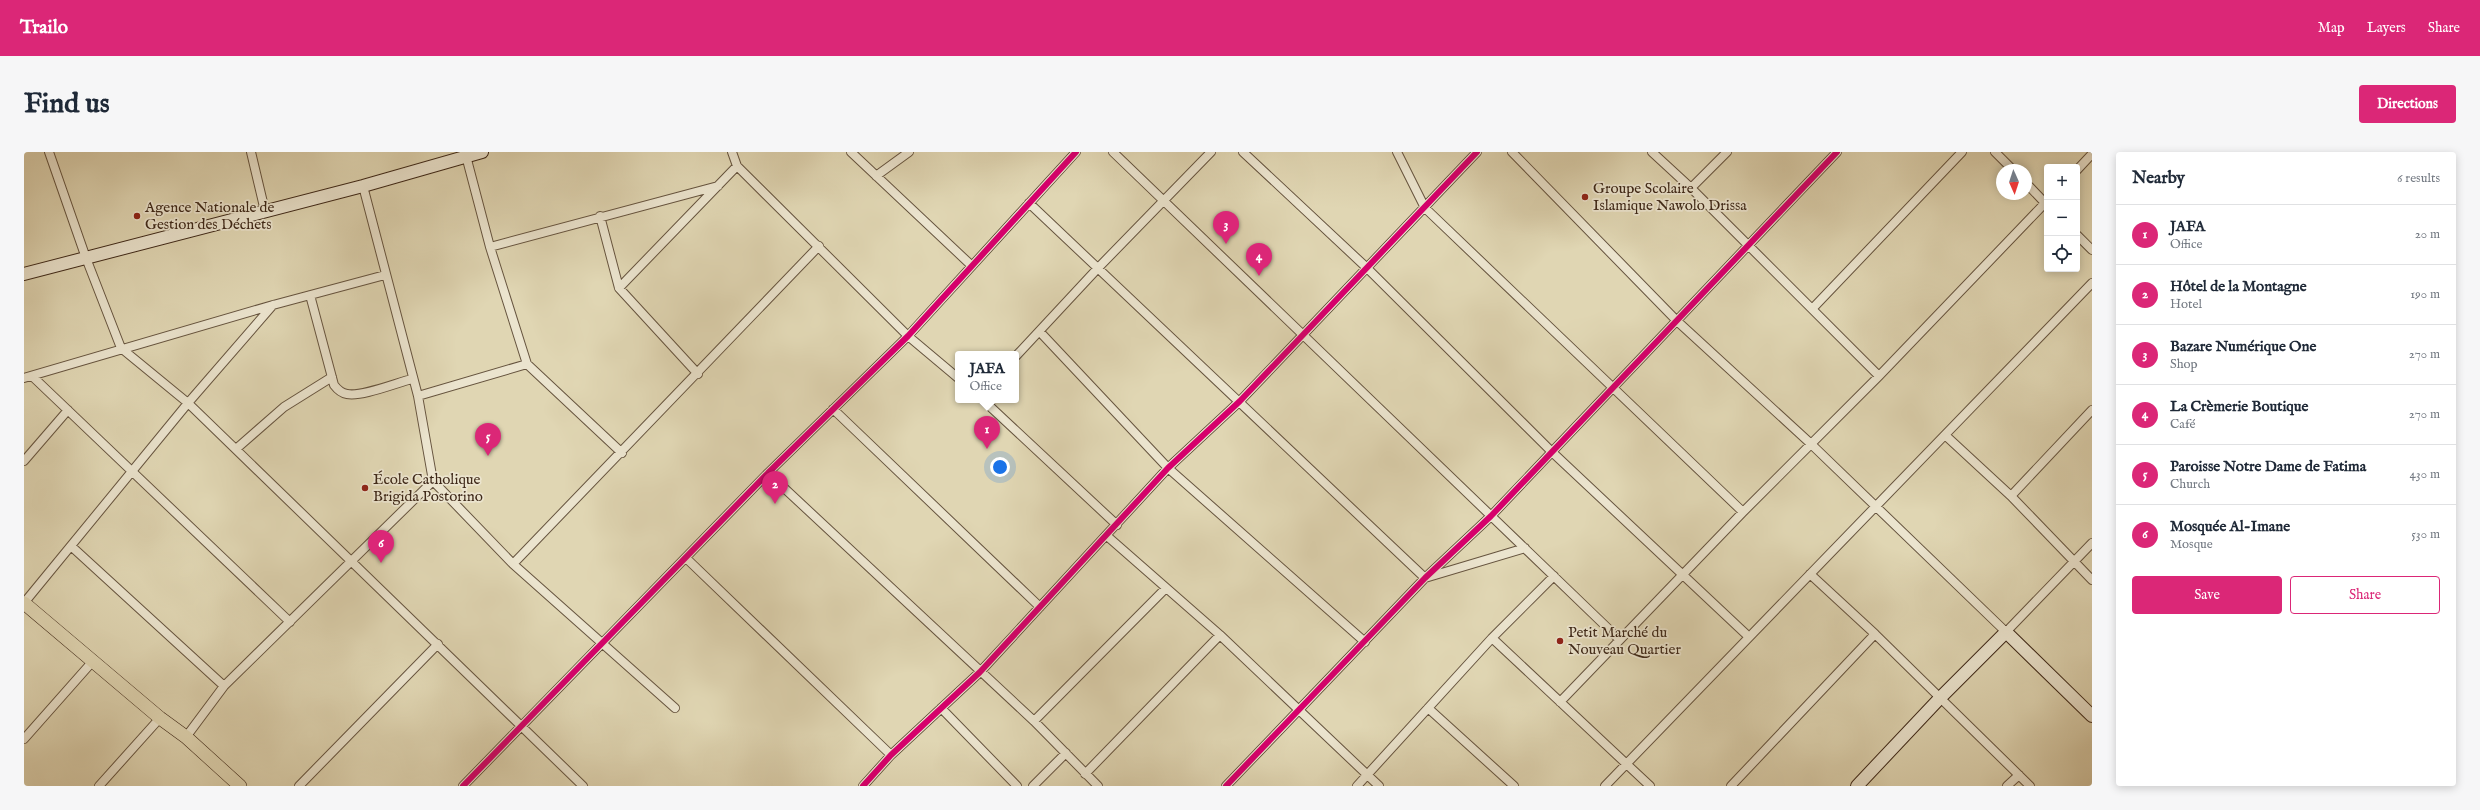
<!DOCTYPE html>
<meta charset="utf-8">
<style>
body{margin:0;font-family:"IM FELL English",serif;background:#f6f6f7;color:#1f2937}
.controls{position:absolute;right:12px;top:12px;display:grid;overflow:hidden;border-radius:4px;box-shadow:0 2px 10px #0003}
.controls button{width:36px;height:36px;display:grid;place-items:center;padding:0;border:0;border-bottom:1px solid #e0e1e3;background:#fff;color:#1f2937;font:20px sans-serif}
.compass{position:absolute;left:1972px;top:12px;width:36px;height:36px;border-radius:50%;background:#fff;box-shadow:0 2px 10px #0003;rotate:177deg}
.you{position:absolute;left:976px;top:315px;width:14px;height:14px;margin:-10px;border:3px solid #fff;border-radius:50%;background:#1a73e8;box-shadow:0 0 0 6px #1a73e833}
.badge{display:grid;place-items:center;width:26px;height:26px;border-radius:50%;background:#db2777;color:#fff;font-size:13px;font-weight:700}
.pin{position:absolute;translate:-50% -33px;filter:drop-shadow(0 1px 2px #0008)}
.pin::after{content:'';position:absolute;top:21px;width:14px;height:12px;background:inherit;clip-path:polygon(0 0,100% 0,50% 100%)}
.popup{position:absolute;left:931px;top:199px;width:64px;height:52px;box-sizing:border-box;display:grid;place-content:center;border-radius:4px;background:#fff;filter:drop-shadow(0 1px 3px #0005);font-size:13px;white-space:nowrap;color:#747a83}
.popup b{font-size:15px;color:#1f2937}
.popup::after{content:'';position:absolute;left:50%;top:100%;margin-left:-8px;border:8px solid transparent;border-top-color:#fff}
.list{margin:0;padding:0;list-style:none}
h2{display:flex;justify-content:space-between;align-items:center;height:52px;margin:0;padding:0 16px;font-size:17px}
h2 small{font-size:13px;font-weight:400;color:#747a83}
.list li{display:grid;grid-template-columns:26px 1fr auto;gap:12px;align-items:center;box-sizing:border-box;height:60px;padding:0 16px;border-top:1px solid #e0e1e3}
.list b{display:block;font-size:15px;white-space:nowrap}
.list p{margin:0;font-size:13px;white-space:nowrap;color:#747a83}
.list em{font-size:13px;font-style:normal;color:#747a83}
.actions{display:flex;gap:8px;padding:12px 16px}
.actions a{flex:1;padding:9px 0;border:1px solid #db2777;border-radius:4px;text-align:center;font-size:14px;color:#db2777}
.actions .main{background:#db2777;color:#fff}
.icon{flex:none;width:22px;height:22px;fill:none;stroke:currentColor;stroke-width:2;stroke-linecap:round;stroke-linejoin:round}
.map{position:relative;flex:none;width:2068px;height:634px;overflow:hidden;border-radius:4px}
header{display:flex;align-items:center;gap:24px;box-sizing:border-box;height:56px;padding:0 20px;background:#db2777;color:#fff}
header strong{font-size:19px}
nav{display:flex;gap:22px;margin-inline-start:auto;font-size:14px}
.intro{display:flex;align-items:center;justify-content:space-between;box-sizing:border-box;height:96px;padding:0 24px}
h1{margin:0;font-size:28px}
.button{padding:10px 18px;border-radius:4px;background:#db2777;color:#fff;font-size:14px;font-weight:700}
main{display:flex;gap:24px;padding:0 24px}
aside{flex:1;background:#fff;border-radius:4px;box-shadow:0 2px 10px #0003}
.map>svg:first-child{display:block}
</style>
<header>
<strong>Trailo</strong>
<nav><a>Map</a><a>Layers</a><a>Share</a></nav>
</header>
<div class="intro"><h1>Find us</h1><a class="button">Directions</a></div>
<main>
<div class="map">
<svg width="2068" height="634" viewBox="0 0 2068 634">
<rect width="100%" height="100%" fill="#e0d6b3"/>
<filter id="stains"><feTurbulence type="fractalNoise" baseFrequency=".005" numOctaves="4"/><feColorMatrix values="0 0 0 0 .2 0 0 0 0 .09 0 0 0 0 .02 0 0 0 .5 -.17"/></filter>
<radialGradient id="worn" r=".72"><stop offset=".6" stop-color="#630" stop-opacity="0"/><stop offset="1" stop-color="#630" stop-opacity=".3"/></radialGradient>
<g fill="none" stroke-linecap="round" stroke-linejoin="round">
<g stroke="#66543f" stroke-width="10">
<path id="street" d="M25 0 62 106 97 196 164 251 559 634
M227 0 241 59
M441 0 466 95 503 212
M708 0 713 14 884 184 934 226
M827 0 948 114
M1089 0 1595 487
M1219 0 1343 116 1528 300 1725 485
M1373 0 1401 56 1719 360
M1488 0 1653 169 1786 291 1982 480 2068 391
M1628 0 1667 36 1855 224
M1971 0 1989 18
M2053 18 2068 2
M852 24 885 0
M2002 31 2023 53
M339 34 394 244 409 329 489 412 651 556
M1667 36 1703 0
M1005 51 1401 426 1501 396
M576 64 595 136 674 222
M2053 83 2068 98
M466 95 694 34
M595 136 713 14
M286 143 310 233C313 237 317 241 323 242 338 245 372 231 388 227
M1789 156 1938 0
M1016 180 1144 316 1341 490
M992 204 1074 116 1187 0
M8 224 266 470
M0 226 249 153 361 123
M394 244 503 212 598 301
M959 248 1093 373
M809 257 1016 455
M1921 283 1987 344 2068 428
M212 297 260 255 308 225
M0 309 44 258
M744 321 1010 569 1074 634
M1987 344 2068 258
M1083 384 1196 483 1355 634
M47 394 200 534
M662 406 867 603
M489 412 795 94
M1786 422 1851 482 2006 634
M0 451 164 251 249 153
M1468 486 1626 634
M1536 550 1719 360 1855 224 2023 49
M917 556 993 634
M1404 556 1490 634
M1010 569 1142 436
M162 585 200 534 409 329
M0 587 69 509
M1061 622 1196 483
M75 634 136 566
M275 634 414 492
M439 634 744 321 884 184 1052 0
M839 634 867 603 956 520 1144 316 1216 249 1453 0
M1009 634 1042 601
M1202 634 1401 426 1467 364 1813 0
M1333 634 1468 486 1530 424
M1581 634 2068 131
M1707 634 1851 482
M1983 634 1995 623"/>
</g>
<g stroke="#3e2818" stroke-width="14">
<path id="secondary" d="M0 122 339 34 458 0
M1833 634 1916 546 1982 480 2068 564"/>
</g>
<g stroke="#3e2818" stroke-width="14">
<path id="primary" d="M0 451 136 566 162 585 216 634"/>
</g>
<use href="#street" stroke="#ebe4ce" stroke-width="8"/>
<use href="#secondary" stroke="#ebe4ce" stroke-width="12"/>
<use href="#primary" stroke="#e0d6b3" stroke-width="13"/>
<g stroke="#ebe4ce" stroke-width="8">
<path id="cycleway" d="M439 634 744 321 884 184 1052 0
M839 634 867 603 956 520 1144 316 1216 249 1453 0
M1202 634 1401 426 1467 364 1813 0"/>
</g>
<use href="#cycleway" stroke="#d6006c" stroke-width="6"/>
</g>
<g fill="#8f2418" stroke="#ebe4ce" stroke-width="1.5">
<circle cx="1561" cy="45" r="4"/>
<circle cx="113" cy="64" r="4"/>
<circle cx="341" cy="336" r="4"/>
<circle cx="1536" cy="489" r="4"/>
</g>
<g text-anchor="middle" stroke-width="3.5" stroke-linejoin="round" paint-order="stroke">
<g font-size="15" fill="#3e2818" stroke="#ebe4ce" text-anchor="start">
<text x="1569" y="41">Groupe Scolaire<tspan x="1569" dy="17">Islamique Nawolo Drissa</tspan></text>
<text x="121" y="60">Agence Nationale de<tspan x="121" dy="17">Gestion des Déchets</tspan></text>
<text x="349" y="332">École Catholique<tspan x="349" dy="17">Brigida Postorino</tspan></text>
<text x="1544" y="485">Petit Marché du<tspan x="1544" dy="17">Nouveau Quartier</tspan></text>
</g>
</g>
<rect width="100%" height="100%" filter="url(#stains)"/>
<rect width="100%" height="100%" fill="url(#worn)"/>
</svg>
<div class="controls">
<button>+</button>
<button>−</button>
<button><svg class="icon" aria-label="locate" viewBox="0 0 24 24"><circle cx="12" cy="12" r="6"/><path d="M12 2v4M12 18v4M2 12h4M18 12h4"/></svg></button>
</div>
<svg class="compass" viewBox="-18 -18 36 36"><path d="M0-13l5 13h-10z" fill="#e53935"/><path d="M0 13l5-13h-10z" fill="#747a83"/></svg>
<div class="you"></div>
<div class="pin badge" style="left:963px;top:297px">1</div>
<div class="popup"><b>JAFA</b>Office</div>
<div class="pin badge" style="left:751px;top:352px">2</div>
<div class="pin badge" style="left:1202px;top:92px">3</div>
<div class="pin badge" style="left:1235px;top:124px">4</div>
<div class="pin badge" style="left:464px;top:304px">5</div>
<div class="pin badge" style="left:357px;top:411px">6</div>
</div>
<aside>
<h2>Nearby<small>6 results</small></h2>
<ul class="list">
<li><span class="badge">1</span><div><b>JAFA</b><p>Office</p></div><em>20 m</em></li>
<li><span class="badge">2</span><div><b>Hôtel de la Montagne</b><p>Hotel</p></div><em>190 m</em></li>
<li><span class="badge">3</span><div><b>Bazare Numérique One</b><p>Shop</p></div><em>270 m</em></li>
<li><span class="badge">4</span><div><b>La Crèmerie Boutique</b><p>Café</p></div><em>270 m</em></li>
<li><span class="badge">5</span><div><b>Paroisse Notre Dame de Fatima</b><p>Church</p></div><em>430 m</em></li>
<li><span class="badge">6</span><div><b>Mosquée Al-Imane</b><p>Mosque</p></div><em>530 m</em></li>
</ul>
<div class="actions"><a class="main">Save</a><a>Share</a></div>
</aside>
</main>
